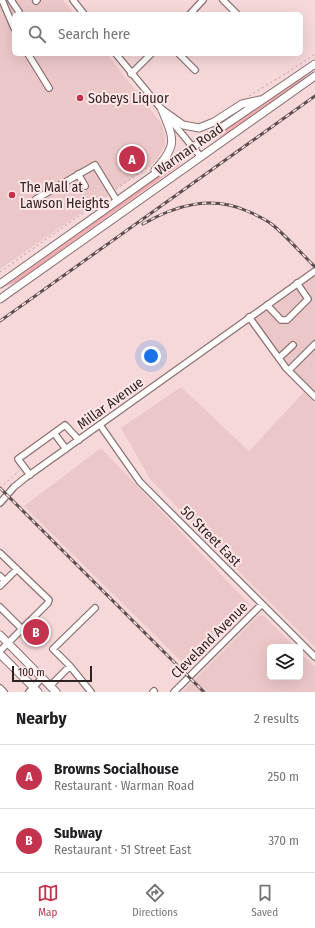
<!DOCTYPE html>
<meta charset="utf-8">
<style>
body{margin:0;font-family:"Fira Sans Condensed",sans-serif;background:#f6f6f6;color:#202124}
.controls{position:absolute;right:12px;bottom:12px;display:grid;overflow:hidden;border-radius:6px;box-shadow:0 4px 16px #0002}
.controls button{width:36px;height:36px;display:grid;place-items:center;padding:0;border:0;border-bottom:1px solid #e0e0e0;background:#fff;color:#202124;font:20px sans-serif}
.scale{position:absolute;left:12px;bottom:10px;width:80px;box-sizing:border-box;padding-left:4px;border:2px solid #2e2324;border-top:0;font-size:11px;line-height:14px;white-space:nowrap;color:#2e2324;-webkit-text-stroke:3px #ffe7e7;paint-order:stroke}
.you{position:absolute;left:151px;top:356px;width:14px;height:14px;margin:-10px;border:3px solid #fff;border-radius:50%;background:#1a73e8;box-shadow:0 0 0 6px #1a73e833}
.badge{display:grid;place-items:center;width:26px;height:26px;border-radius:50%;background:#c3334d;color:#fff;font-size:13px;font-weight:700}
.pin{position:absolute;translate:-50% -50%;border:2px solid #fff;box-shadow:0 1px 4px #0006}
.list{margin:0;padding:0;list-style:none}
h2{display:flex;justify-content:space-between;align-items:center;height:52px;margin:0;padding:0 16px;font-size:17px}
h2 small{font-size:13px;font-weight:400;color:#757577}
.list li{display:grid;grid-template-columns:26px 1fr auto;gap:12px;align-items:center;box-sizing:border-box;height:64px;padding:0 16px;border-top:1px solid #e0e0e0}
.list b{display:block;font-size:15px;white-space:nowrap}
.list p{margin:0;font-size:13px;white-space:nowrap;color:#757577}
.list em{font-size:13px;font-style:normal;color:#757577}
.icon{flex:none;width:22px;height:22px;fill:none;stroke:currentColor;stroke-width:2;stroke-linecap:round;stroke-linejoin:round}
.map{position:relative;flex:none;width:315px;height:692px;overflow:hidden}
.search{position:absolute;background:#fff;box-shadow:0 4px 16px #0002;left:12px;right:12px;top:12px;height:44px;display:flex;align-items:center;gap:10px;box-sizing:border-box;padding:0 14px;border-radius:6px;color:#757577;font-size:15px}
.sheet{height:180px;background:#fff}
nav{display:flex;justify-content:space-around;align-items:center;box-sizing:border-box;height:56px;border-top:1px solid #e0e0e0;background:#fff;font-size:11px;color:#757577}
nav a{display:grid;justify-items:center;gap:2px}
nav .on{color:#c3334d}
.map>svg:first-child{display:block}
</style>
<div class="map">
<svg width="315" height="692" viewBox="0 0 315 692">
<rect width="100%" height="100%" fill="#f6d8d9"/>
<path fill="#ecc7c8" d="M0 0H63L75 14H14V54H107L162 124 165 137V146L154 163 0 269Z
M315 271V397L286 368 249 317Z
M181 387 249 451 304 392 315 404V647L244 577 150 479 121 428Z
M101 448 250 605 188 668 24 506Z
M259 615 264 616 295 647H270V677H300V652L315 667V692H182Z"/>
<path fill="#f4abaf" d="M313 70 299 82 226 134 204 144Z
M184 157 185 159 178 166 18 281 4 287Z"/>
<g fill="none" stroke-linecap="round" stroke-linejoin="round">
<g stroke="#8c7172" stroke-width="8">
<path id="minor" d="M2 0 14 28
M11 0 19 12
M73 0 84 14
M223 0 237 14
M36 1 37 0
M190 14 203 0
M28 54 49 88
M116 54 201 157
M179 54 195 70
M131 74 151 54
M78 174 85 186
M36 199 95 165 117 201
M267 305 281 320H287L308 299 297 283
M249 317 286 368 315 397
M279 358 293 345
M289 370 315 344
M100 425 140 482 315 657
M54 433 65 425 79 440
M30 475 18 459 54 433 66 449
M0 503 14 487 25 478 315 271
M0 553 49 600 48 603 0 651
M0 576 5 581 0 586
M5 581 17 569
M0 607 22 629
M70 666 91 692
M50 686 70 666 53 649 95 608
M0 688 4 692
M29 692 42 678
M153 692 154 691
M174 692 262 604"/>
</g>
<g stroke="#8c7172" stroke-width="9">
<path id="major" d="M162 110 183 125 199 128 214 122 242 104 260 100
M155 170C178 145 174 139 162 110
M0 284 193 147 315 64
M0 299 315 76
M0 635 56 692
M0 654 38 692"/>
</g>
<path stroke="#b8a0a1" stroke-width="1" stroke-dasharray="2 3" stroke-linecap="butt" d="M249 96 290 71 315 54
M116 189 150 166
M0 272 107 196
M0 488 19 471"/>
<use href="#minor" stroke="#fff" stroke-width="5.5"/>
<use href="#major" stroke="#fff" stroke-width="7"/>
<g stroke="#5c4d4e" stroke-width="3">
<path id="rail" d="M143 224C176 205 211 195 247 211 256 215 266 219 274 226 288 238 301 253 315 267
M0 321 315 96
M0 488 204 692"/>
</g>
<use href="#rail" stroke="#ffe7e7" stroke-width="1.5" stroke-dasharray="4.5" stroke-linecap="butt"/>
</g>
<g fill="#c3334d" stroke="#ffe7e7" stroke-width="1.5">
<circle cx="80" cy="98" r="4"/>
<circle cx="12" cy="195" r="4"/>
</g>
<g text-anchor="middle" stroke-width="4" stroke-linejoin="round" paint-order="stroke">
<g font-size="14" fill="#2e2324" stroke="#ffe7e7" text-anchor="start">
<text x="88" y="103">Sobeys Liquor</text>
<text x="20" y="192">The Mall at<tspan x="20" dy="16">Lawson Heights</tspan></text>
</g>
<g font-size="14" fill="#2e2324" stroke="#ffe7e7">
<text transform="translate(189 149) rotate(-35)" y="5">Warman Road</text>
<text transform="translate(110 403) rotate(-36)" y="5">Millar Avenue</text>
<text transform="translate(211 536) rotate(45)" y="5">50 Street East</text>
<text transform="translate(209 640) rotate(-45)" y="5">Cleveland Avenue</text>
</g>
</g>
</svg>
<div class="controls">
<button><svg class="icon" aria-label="layers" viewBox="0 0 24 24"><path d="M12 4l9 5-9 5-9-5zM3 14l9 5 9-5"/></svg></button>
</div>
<div class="scale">100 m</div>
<div class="you"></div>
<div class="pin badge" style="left:132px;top:159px">A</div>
<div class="pin badge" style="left:36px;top:632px">B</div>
<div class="search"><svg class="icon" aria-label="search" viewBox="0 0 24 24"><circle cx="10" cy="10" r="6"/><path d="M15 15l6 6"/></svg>Search here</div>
</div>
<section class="sheet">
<h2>Nearby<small>2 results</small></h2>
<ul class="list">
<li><span class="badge">A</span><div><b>Browns Socialhouse</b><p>Restaurant · Warman Road</p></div><em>250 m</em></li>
<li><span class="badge">B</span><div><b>Subway</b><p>Restaurant · 51 Street East</p></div><em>370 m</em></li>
</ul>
</section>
<nav>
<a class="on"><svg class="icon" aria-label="map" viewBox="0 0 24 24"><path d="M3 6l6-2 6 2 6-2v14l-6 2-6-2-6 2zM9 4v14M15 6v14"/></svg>Map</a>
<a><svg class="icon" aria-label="directions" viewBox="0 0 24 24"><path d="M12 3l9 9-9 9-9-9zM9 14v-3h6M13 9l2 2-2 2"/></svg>Directions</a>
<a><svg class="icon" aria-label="saved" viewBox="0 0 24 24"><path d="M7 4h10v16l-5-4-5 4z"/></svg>Saved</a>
</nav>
